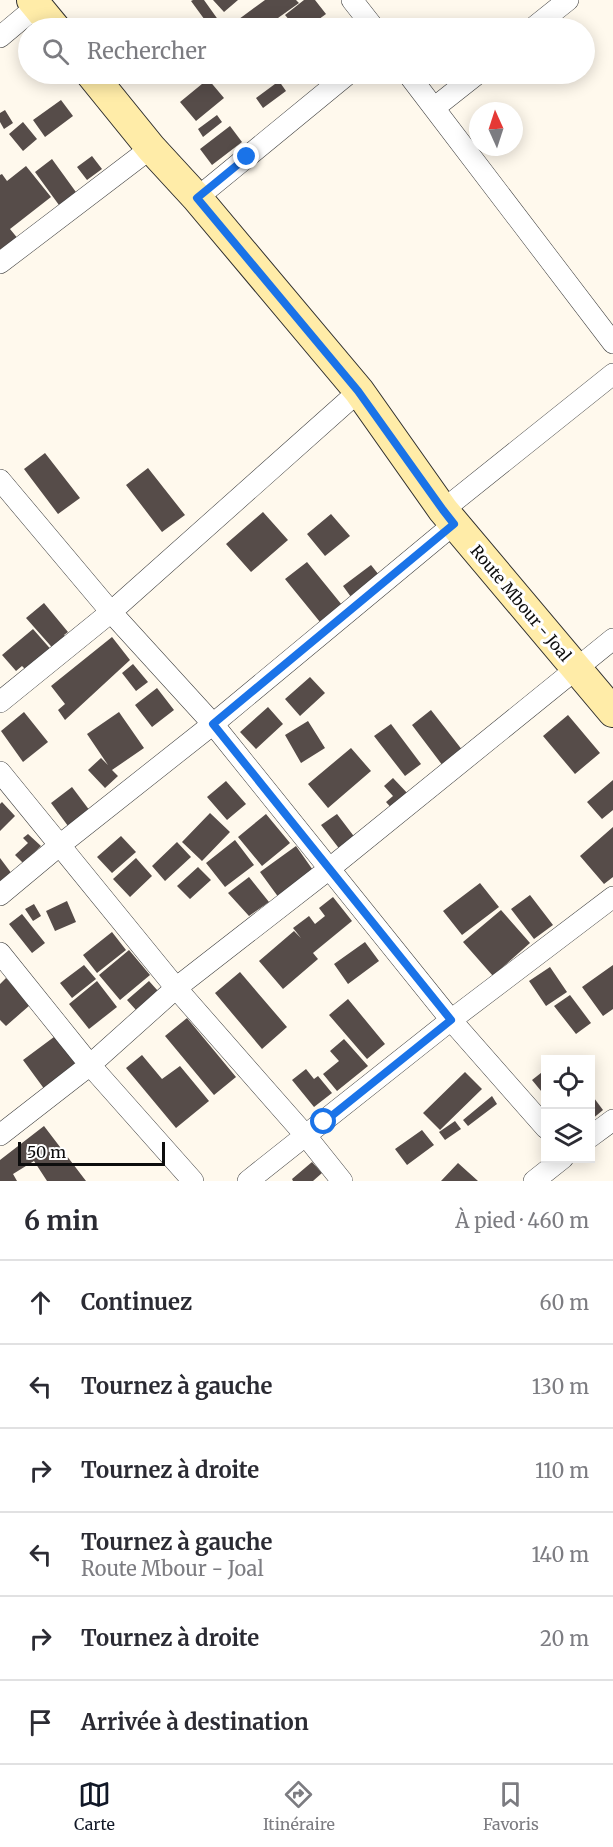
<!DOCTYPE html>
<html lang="fr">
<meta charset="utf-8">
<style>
body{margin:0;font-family:Merriweather,serif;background:#f2f2f3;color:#2b2b33}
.controls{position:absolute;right:18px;bottom:18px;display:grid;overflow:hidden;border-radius:0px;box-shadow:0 3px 15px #0003}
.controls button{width:54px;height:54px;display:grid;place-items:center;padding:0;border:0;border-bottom:2px solid #e1e1e2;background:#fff;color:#2b2b33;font:30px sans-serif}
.compass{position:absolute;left:469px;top:102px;width:54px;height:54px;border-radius:50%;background:#fff;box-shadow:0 3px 15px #0003;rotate:357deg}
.scale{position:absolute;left:18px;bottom:15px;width:147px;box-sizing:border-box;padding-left:6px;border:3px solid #0d0d0d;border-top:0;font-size:16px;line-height:21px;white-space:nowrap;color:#0d0d0d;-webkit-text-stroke:4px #fff;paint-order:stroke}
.stop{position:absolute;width:18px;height:18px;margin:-14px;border:4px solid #1a73e8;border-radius:50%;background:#fff}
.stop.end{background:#1a73e8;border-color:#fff;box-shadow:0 2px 6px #0008}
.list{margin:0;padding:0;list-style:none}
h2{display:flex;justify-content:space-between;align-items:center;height:78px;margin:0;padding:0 24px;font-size:26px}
h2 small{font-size:20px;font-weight:400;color:#7c7c81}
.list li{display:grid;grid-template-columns:39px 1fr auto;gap:18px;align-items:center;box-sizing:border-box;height:84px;padding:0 24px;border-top:2px solid #e1e1e2}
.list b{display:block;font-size:22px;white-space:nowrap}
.list p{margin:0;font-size:20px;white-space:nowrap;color:#7c7c81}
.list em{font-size:20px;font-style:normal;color:#7c7c81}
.icon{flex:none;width:33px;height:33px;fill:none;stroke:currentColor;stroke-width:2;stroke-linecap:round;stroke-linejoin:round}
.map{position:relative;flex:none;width:613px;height:1181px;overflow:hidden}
.search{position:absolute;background:#fff;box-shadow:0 3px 15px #0003;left:18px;right:18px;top:18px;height:66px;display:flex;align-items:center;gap:15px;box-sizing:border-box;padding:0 21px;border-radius:33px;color:#7c7c81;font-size:22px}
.sheet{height:582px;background:#fff}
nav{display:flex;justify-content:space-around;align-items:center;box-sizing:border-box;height:84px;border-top:2px solid #e1e1e2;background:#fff;font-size:16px;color:#7c7c81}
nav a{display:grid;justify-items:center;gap:3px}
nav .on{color:#111827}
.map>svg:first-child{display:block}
</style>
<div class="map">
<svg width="613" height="1181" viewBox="0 0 613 1181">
<rect width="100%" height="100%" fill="#fff9ed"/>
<path fill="#564c49" d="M193 0H204L219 21 210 27 191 1Z
M213 0H238L224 12Z
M265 0H296L299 3 264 28H240L235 22Z
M304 0H315L326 14 307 28H296L285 15Z
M208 79 224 98 196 121 180 102Z
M279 81 286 91 263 108 256 98Z
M61 100 73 116 45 137 33 120Z
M5 110 13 123 4 129 0 122V113Z
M217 115 222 122 203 137 198 129Z
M23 122 37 139 23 151 9 134Z
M230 126 242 142 212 165 200 149Z
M92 156 102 169 87 180 77 167Z
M52 159 81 199 64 212 35 172Z
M26 166 51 197 10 229 28 251 0 262V175L2 174 7 181Z
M45 453 80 498 58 514 24 469Z
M148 468 185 515 162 532 126 485Z
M263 512 288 540 251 572 226 544Z
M331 514 350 536 325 556 307 534Z
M307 562 342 605 320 622 285 579Z
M371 565 379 575 351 597 343 586Z
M44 603 68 632 64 635 70 642 57 653 26 618Z
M33 629 54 653 30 674 22 666 16 671 2 655Z
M112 637 130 660 65 720 58 710 65 704 51 686Z
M133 664 148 682 136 691 122 673Z
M310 677 325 693 300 716 285 699Z
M157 688 174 710 152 727 135 705Z
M268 707 283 724 256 749 240 732Z
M431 710 463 751 443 766 412 725Z
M24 712 48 742 23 762 1 731Z
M119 712 144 748 112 770 118 776 105 788 88 770 101 758 108 765 87 734Z
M568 715 600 753 575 774 543 736Z
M308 721 325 748 301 763 285 735Z
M391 724 421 764 405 776 374 736Z
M351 748 371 771 328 808 308 784Z
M393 778 410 796 394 811 386 802 393 796 384 786Z
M613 780V810L602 819 587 802Z
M226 781 246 804 227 820 207 797Z
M72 787 90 811 68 826 51 803Z
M2 802 15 816 0 831V804Z
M210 813 230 832 202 861 182 842Z
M266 814 290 843 262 866 238 837Z
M337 814 356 839 341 851 321 825Z
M613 827V877L604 884 580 856Z
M28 834 41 846 23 863 15 855 28 843 23 838Z
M121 836 136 852 112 873 97 857Z
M235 840 254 865 225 887 206 863Z
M177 842 191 857 165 881 152 866Z
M296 846 315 873 279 898 260 872Z
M0 858 12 874 0 883Z
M136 858 152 876 130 897 113 879Z
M198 867 211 880 190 899 177 886Z
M249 877 269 902 249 916 228 893Z
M480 883 499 907 462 935 443 911Z
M530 895 553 925 534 939 511 909Z
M333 897 352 921 313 953 318 959 283 989 259 961 294 931 301 938 293 928 309 916 315 924 325 916 319 908Z
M67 901 76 922 55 931 46 911Z
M34 904 41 916 33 921 25 909Z
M501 910 530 943 493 976 463 942Z
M22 914 45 943 32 953 9 924Z
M112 932 126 950 97 973 83 955Z
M365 942 379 961 348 984 334 964Z
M129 950 150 975 120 1000 99 975Z
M84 965 96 979 72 998 60 983Z
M613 965V1009L603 1016 582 987Z
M550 967 567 992 546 1006 529 981Z
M240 972 287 1027 262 1049 215 993Z
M6 978 30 1005 6 1026 0 1020V984Z
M97 981 117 1007 89 1029 69 1004Z
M149 981 158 991 136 1010 127 1000Z
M570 995 591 1023 576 1034 554 1006Z
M348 999 385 1044 367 1059 329 1015Z
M187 1018 236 1077 214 1095 165 1036Z
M58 1034 80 1064 45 1090 23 1060Z
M344 1039 368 1066 337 1091 323 1074 339 1061 330 1051Z
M142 1055 162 1079 180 1066 209 1101 176 1128 126 1068Z
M306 1069 314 1079 318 1076 332 1093 314 1107 292 1080Z
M546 1069V1097L532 1080Z
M465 1072 482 1089 440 1130 423 1113Z
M591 1094 603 1110 591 1120Z
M492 1096 497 1104 468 1126 463 1120Z
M455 1121 461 1129 445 1140 439 1132Z
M44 1126 86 1181H47L34 1161 13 1174 17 1181H0V1160Z
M422 1130 434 1145 407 1165 395 1149Z
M312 1162 322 1173 313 1181H293L292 1179Z
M458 1163 478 1181H441Z"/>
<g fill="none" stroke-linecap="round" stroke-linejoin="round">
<g stroke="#404040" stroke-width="22">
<path id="minor" d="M352 0 374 28
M533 28 568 0
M0 37 37 6
M408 74 613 343
M434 108 477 74
M197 198 348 74
M0 263 151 148
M0 480 111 612 213 724 451 1020 546 1128
M443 510 613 374
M0 702 111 612 359 391
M0 772 176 988 306 1136 342 1181
M0 895 60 845 213 724 454 524
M0 953 90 1065 193 1181
M0 1135 90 1065 176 988 329 869 613 639
M590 1137 613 1120
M248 1181 451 1020 613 897
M534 1181 563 1158"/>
</g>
<g stroke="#2f2f2f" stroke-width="32">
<path id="secondary" d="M32 0 55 28
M91 74 151 148 197 198 359 391 443 510 613 712"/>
</g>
<use href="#minor" stroke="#fff" stroke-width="21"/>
<use href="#secondary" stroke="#ffeca8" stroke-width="30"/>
</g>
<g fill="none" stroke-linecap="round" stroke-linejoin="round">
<path stroke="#1a73e8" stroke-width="8" d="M247 157 197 198 358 391 443 510 454 524 213 724 451 1020 324 1122"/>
</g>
<g text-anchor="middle" stroke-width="6" stroke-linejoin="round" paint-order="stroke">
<g font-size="16" fill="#0d0d0d" stroke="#fff">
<text transform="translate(521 603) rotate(50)" y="6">Route Mbour - Joal</text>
</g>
</g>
</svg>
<div class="controls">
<button><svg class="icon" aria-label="locate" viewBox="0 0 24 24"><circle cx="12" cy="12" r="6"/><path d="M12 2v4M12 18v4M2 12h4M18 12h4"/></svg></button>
<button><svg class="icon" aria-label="layers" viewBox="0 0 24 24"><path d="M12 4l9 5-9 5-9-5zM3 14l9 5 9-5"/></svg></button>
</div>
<svg class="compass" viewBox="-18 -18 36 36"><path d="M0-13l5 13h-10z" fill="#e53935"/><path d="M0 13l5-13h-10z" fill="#7c7c81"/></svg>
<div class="scale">50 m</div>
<div class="stop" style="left:324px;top:1122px"></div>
<div class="stop end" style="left:247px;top:157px"></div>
<div class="search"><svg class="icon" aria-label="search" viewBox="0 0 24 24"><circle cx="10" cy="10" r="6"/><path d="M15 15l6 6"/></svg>Rechercher</div>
</div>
<section class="sheet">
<h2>6 min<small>À pied · 460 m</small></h2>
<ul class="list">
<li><svg class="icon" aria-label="ahead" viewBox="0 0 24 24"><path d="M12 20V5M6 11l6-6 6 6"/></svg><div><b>Continuez</b></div><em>60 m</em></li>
<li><svg class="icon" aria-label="left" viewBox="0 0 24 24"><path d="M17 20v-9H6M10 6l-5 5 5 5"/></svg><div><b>Tournez à gauche</b></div><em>130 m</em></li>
<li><svg class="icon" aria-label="right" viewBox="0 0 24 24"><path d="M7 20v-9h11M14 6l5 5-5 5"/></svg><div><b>Tournez à droite</b></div><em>110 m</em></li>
<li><svg class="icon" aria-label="left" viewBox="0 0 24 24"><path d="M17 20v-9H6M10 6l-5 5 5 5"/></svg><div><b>Tournez à gauche</b><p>Route Mbour - Joal</p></div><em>140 m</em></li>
<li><svg class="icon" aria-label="right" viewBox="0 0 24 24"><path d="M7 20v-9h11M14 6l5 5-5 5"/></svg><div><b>Tournez à droite</b></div><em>20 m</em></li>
<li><svg class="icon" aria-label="arrive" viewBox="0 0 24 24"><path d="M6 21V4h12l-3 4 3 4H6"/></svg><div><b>Arrivée à destination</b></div></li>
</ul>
</section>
<nav>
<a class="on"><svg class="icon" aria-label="map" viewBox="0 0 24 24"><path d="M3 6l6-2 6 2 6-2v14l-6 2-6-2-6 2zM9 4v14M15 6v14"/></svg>Carte</a>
<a><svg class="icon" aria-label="directions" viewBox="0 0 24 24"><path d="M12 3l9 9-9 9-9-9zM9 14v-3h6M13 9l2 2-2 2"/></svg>Itinéraire</a>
<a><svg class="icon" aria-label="saved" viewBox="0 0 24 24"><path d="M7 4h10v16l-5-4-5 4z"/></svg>Favoris</a>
</nav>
